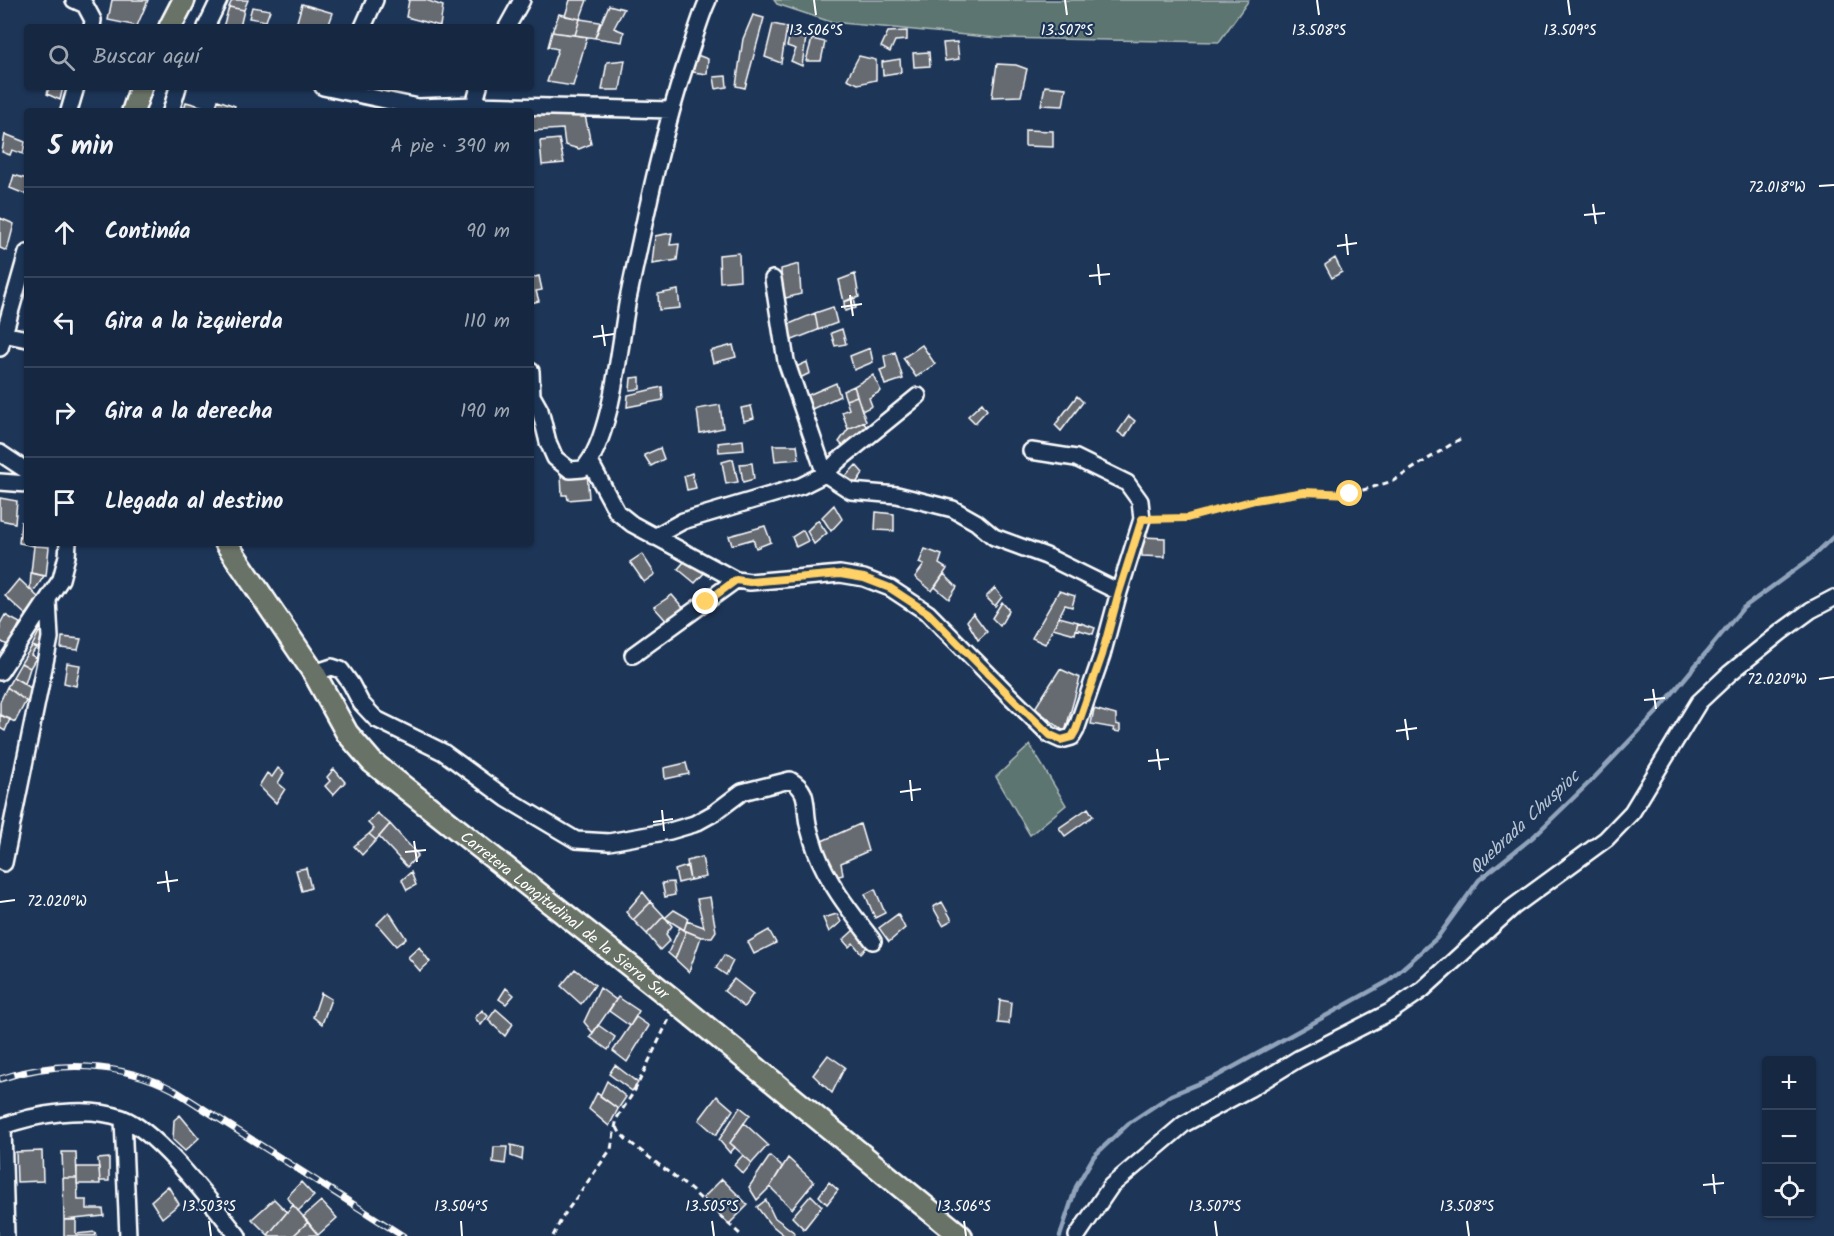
<!DOCTYPE html>
<html lang="es">
<meta charset="utf-8">
<style>
body{margin:0;font-family:Kalam,sans-serif;background:#23344c;color:#f1f3f6}
.controls{position:absolute;right:18px;bottom:18px;display:grid;overflow:hidden;border-radius:6px;box-shadow:0 2px 4px #0004}
.controls button{width:54px;height:54px;display:grid;place-items:center;padding:0;border:0;border-bottom:2px solid #35445a;background:#162841;color:#f1f3f6;font:30px sans-serif}
.stop{position:absolute;width:18px;height:18px;margin:-14px;border:4px solid #ffd166;border-radius:50%;background:#fff}
.stop.end{background:#ffd166;border-color:#fff;box-shadow:0 2px 6px #0008}
.list{margin:0;padding:0;list-style:none}
h2{display:flex;justify-content:space-between;align-items:center;height:78px;margin:0;padding:0 24px;font-size:26px}
h2 small{font-size:20px;font-weight:400;color:#9ea6b1}
.list li{display:grid;grid-template-columns:39px 1fr auto;gap:18px;align-items:center;box-sizing:border-box;height:90px;padding:0 24px;border-top:2px solid #35445a}
.list b{display:block;font-size:22px;white-space:nowrap}
.list em{font-size:20px;font-style:normal;color:#9ea6b1}
.icon{flex:none;width:33px;height:33px;fill:none;stroke:currentColor;stroke-width:2;stroke-linecap:round;stroke-linejoin:round}
.map{position:relative;flex:none;width:1834px;height:1236px;overflow:hidden}
.search{position:absolute;background:#162841;box-shadow:0 2px 4px #0004;left:24px;top:24px;width:510px;height:66px;display:flex;align-items:center;gap:15px;box-sizing:border-box;padding:0 21px;border-radius:6px;color:#9ea6b1;font-size:22px}
.panel{position:absolute;background:#162841;box-shadow:0 2px 4px #0004;left:24px;top:108px;width:510px;height:438px;border-radius:6px}
.map>svg:first-child{display:block}
</style>
<div class="map">
<svg width="1834" height="1236" viewBox="0 0 1834 1236">
<rect width="100%" height="100%" fill="#1d3557"/>
<filter id="ink" filterUnits="userSpaceOnUse"><feTurbulence type="fractalNoise" baseFrequency=".0167" numOctaves="2"/><feDisplacementMap in="SourceGraphic" scale="12" xChannelSelector="R" yChannelSelector="G"/><feConvolveMatrix kernelMatrix="1 2 1 2 8 2 1 2 1" color-interpolation-filters="sRGB"/></filter>
<g filter="url(#ink)">
<path fill="#5c7470" stroke="#aebab8" stroke-width="1.5" d="M774 0H1249L1219 42 997 38 831 22 777 4Z
M1030 745 1066 805 1030 835 996 777Z"/>
<g fill="none" stroke-linecap="round" stroke-linejoin="round">
<path stroke="#91a4bb" stroke-width="4.5" d="M1060 1236 1076 1187 1094 1156 1129 1123 1171 1095 1217 1076 1387 982 1437 938 1479 880 1533 837 1593 779 1657 712 1743 608 1810 559 1834 536"/>
</g>
<path fill="#666a71" stroke="#fff" stroke-width="1.5" d="M112 0H148L137 26 108 20Z
M232 0H248L244 10 229 7Z
M409 0H426L443 6 440 26 406 17Z
M570 0H587L580 19 565 16Z
M302 4 333 13 328 27 296 25Z
M609 5 624 9 614 28 624 32 622 42 595 38Z
M229 7 244 10 240 27H223Z
M252 7 270 10 266 21 249 18Z
M559 14 580 19 575 35 552 32Z
M753 15 764 18 745 88 736 86 743 39Z
M580 19 600 22 595 38 575 35Z
M773 24 787 27 781 63 765 57Z
M907 31V40L895 41 890 52 881 47 888 32Z
M552 32 587 37 573 86 547 82 558 49 548 47Z
M790 34 806 37 802 66 791 61 796 49 787 46Z
M812 39 825 42 821 61H806Z
M957 42 959 59 945 61 943 43Z
M929 52 930 66 914 67 913 53Z
M697 55 708 59 707 74 693 72Z
M859 56 876 60V80L858 84 847 79Z
M900 59 901 72 883 75 882 62Z
M625 60 620 90H602L607 62Z
M997 64 1016 65 1027 69 1021 96 992 97Z
M726 76 727 87 716 89 714 77Z
M1045 86 1066 88 1063 106 1041 105Z
M49 87H63L60 100 47 94Z
M218 100 235 106 233 111H184L186 102 215 110Z
M531 111 585 115 591 144 579 149 565 145 563 129 531 131Z
M1025 130 1053 131V147L1025 146Z
M5 134 25 142 23 154 12 150 10 155 2 152Z
M559 139 564 163 542 165 540 141Z
M14 175 27 179V195L10 188Z
M0 218 14 224 7 251 0 248Z
M672 233 670 245 679 244 677 260 652 264 655 236Z
M739 253 740 280 720 282 719 255Z
M1335 258 1342 272 1332 278 1325 265Z
M799 264 801 294 782 299 781 269Z
M855 274 859 297 844 302 839 280Z
M539 276 542 290 536 291 539 301 531 303V278Z
M678 290 680 308 659 310 658 294Z
M854 297 856 308 845 311 844 302Z
M833 307 837 323 818 330 815 313Z
M815 313 818 330 790 341 787 325Z
M842 329 846 344 835 346 831 333Z
M733 345 736 357 713 363 710 351Z
M922 345 935 364 916 377 903 358Z
M870 348 873 362 854 370 850 356Z
M895 352 903 379 885 385 880 370 886 368 884 356Z
M807 362 810 373 800 378 796 367Z
M873 375 881 391 869 398 872 406 862 411 854 386Z
M640 377V389L630 390 631 378Z
M836 383 840 396 810 410 806 396Z
M854 386 857 396 846 400 843 391Z
M662 387 663 400 627 407 628 395Z
M857 396 866 421 848 429 842 412 849 409 846 400Z
M1077 396 1083 402 1061 431 1055 425Z
M982 403 987 410 975 423 968 416Z
M720 405 723 428 700 433 697 409Z
M751 406 754 418 744 421 741 408Z
M1129 416 1135 421 1125 437 1118 432Z
M863 422 870 431 847 450 839 442 848 429Z
M743 440 744 450 719 452 718 443Z
M773 445H797L799 459 775 461Z
M660 448 664 459 651 466 644 455Z
M733 459 738 482 726 484 722 462Z
M752 463 754 479 743 482 740 464Z
M856 465 863 473 854 486 845 477Z
M587 472 589 498 568 500 567 495H562L561 474Z
M692 473 696 488 687 490 684 476Z
M0 498 17 501 15 523 0 520Z
M834 505 842 519 831 531 822 517Z
M876 512 894 514V531L875 530Z
M818 520 827 533 814 544 807 531Z
M21 522H27V543H34V546L19 543Z
M765 526 771 542 756 548 753 539 732 545 729 536Z
M803 530 808 541 796 547 792 537Z
M1142 537 1165 538V557L1142 556Z
M34 546 49 547 46 576 31 573Z
M925 549 942 555 939 564 947 569 932 591 915 577 924 565 919 563Z
M642 554 655 574 644 582 630 562Z
M689 556 706 571 695 583 678 569Z
M31 573 44 576 35 590 30 589Z
M944 574 957 587 949 599 935 587Z
M19 579 39 598 26 615 5 596Z
M995 588 1002 597 995 606 986 597Z
M1059 591 1075 596 1072 607 1065 605 1045 644 1032 638Z
M672 595 685 610 669 624 654 607Z
M1002 602 1009 610 1000 626 992 618Z
M973 613 987 632 978 640 967 621Z
M5 615 20 623 9 646 0 641V624Z
M1059 617 1078 622 1075 634 1053 628Z
M1078 622 1095 628 1093 634 1076 629Z
M39 632 48 634 45 650 32 646Z
M62 637 81 639 78 650 61 648Z
M32 646 36 648 31 655 36 658 30 668 21 663Z
M21 663 30 668 25 684 13 677Z
M67 663 80 665 76 686 64 683Z
M1060 669 1080 678 1065 732 1035 708Z
M13 677 36 691 30 704 7 687Z
M7 687 26 701 15 722 0 715V702Z
M1094 709 1116 715V724L1120 725V732L1113 731 1114 728 1091 724Z
M0 715 10 719 5 731 0 728Z
M686 763 689 774 665 779 664 768Z
M278 768 284 773 278 783 285 789 276 803 259 786 267 773 272 777Z
M334 769 345 782 333 795 325 786 330 781 327 777Z
M1088 808 1093 816 1065 836 1059 828Z
M377 813 390 824 376 840 369 834 374 829 368 823Z
M390 824 418 855 407 867 379 837Z
M860 824 868 851 841 863 843 875 831 878 822 841Z
M369 834 376 840 362 855 354 846Z
M702 857 706 877 690 880 687 861Z
M687 866 690 880 678 883 675 870Z
M306 868 311 888 302 891 296 870Z
M411 872 416 885 407 890 402 880Z
M673 882 675 895 665 897 662 883Z
M875 889 885 913 875 918 865 894Z
M643 892 651 902 633 920 626 912Z
M710 897 716 931 712 937H701L684 930 687 921 704 927 697 899Z
M651 902 664 916 647 934 633 920Z
M942 902 952 920 943 925 933 907Z
M674 910 688 918 684 930 665 918Z
M389 912 406 938 396 946 377 924Z
M837 914 841 922 829 932 823 918Z
M898 914 905 928 889 942 879 928Z
M664 916 672 926 666 934 670 940 660 950 647 934Z
M680 927 686 931 675 959 668 953Z
M855 929 869 945 861 953 853 943 849 947 843 940Z
M769 930 776 943 754 954 748 942Z
M686 931 701 937 689 972 675 959Z
M419 947 430 962 420 971 408 957Z
M724 955 733 961 726 975 716 968Z
M575 969 595 985 581 1004 561 986Z
M734 979 753 994 744 1007 724 991Z
M506 988 514 995 506 1004 499 999Z
M600 988 616 1000 593 1033 584 1022Z
M321 993 331 999 322 1024 313 1017Z
M618 997 639 1011 630 1026 609 1011Z
M1000 1000 1011 1002 1009 1024 998 1023Z
M496 1009 513 1024 505 1036 488 1020Z
M482 1010 488 1016 481 1025 475 1018Z
M636 1017 649 1026 627 1062 613 1051Z
M598 1025 615 1037 608 1050 590 1037Z
M828 1055 845 1067 832 1093 813 1075Z
M615 1065 638 1083 632 1091 609 1074Z
M607 1081 626 1097 618 1109 600 1096Z
M597 1093 618 1109 609 1126 589 1109Z
M717 1096 733 1110 716 1135 699 1120Z
M740 1107 750 1115 730 1143 735 1147 730 1153 719 1140Z
M180 1115 199 1138 185 1151 173 1140 174 1120Z
M744 1123 768 1145 752 1163 730 1143Z
M511 1145 523 1148 522 1160 511 1156Z
M494 1147H507L505 1164 493 1162Z
M42 1151 43 1181 17 1182 16 1152Z
M62 1152H76L77 1178H63Z
M743 1155 752 1163 743 1174 734 1165Z
M770 1156 782 1167 770 1187 757 1200 749 1187Z
M109 1158V1181H100L98 1159Z
M788 1158 814 1182 792 1209 770 1187Z
M77 1167H99L100 1184H77Z
M63 1178H77L78 1200H87V1209H103L104 1216 64 1220Z
M722 1179 748 1205 729 1224 703 1198Z
M301 1182 314 1196 298 1211 287 1197Z
M829 1182 838 1190 827 1204 819 1196Z
M168 1186 179 1204 162 1218 151 1201Z
M811 1195 822 1206 804 1229 792 1217Z
M274 1199 287 1212 268 1235 252 1219Z
M766 1200 774 1217 795 1233 791 1236H785L769 1223 757 1207Z
M321 1201 337 1218 318 1235 303 1217Z
M293 1205 308 1222 293 1236H270L268 1235Z
M64 1220H76V1234L95 1232 96 1236H64Z
M308 1222 318 1235 293 1236Z"/>
<g fill="none" stroke-linecap="round" stroke-linejoin="round">
<g stroke="#fff" stroke-width="20">
<path id="minor" d="M74 0 85 5 93 20 92 27
M206 27 219 0
M363 27 375 0
M507 27 522 0
M323 87 418 107 474 105 671 110
M69 111 76 87
M171 111 178 87
M475 111 474 105 479 87
M773 279 786 361 825 474 851 491 897 495 953 509 976 522 994 537 1046 556 1119 592 1142 519 1140 501 1127 483 1076 458 1031 451
M3 334 27 339
M0 348 27 253
M531 371 532 396
M531 394 540 410 548 442 555 458 570 470 583 469C612 440 620 341 628 299 645 219 661 138 687 60 694 41 699 19 708 0
M0 453 27 471
M590 462 617 512 632 524 736 580 750 582 840 574 864 578 890 588 928 613 1010 696 1050 735 1061 740 1072 737 1076 730 1102 655 1119 592
M0 482 27 484
M654 537 683 521 801 486 825 474 838 461 918 396
M633 655 736 580
M0 672 61 579 67 556 68 543
M314 673 332 667 341 670 351 684 361 703 376 719 443 752 507 799 576 840 609 842 670 831 694 824 714 813 742 792 790 780C810 791 804 804 808 824 810 833 813 842 816 851 829 885 851 912 873 941
M4 863 50 638 48 600
M123 1119 128 1236
M3 1126 6 1236
M0 1127C36 1114 86 1105 122 1118 159 1132 212 1204 238 1236
M1077 1236 1111 1186 1184 1124 1249 1089 1298 1059 1390 1012 1422 990 1513 907 1606 839 1632 812 1699 702 1730 673 1781 632 1811 610 1834 598"/>
</g>
<g stroke="#fff" stroke-width="26">
<g id="highway">
<path d="M170 27 184 0"/>
<path d="M133 111 141 87"/>
<path id="s1" d="M226 543 314 673 347 733 372 762 677 1003 961 1236"/>
</g>
</g>
<path stroke="#fff" stroke-width="3" stroke-dasharray="6 4.5" stroke-linecap="butt" d="M1156 518H1187L1255 500 1304 492 1350 494 1393 481 1463 437
M617 1127 620 1133 627 1140 690 1189 742 1236
M553 1236 562 1218 611 1149 617 1118 635 1090 670 1017"/>
<use href="#minor" stroke="#1d3557" stroke-width="15"/>
<use href="#highway" stroke="#697266" stroke-width="21"/>
<g stroke="#fff" stroke-width="7">
<path id="rail" d="M0 1079C56 1060 121 1062 174 1090L403 1236"/>
</g>
<use href="#rail" stroke="#1d3557" stroke-width="4.5" stroke-dasharray="14" stroke-linecap="butt"/>
</g>
</g>
<g fill="none" stroke-linecap="round" stroke-linejoin="round" filter="url(#ink)">
<path stroke="#ffd166" stroke-width="8" d="M706 602 736 580 750 582 840 574 864 578 890 588 928 613 1010 696 1050 735 1061 740 1072 737 1076 730 1102 655 1119 592 1142 519 1187 518 1255 500 1304 492 1350 494"/>
</g>
<path fill="none" stroke="#fff" stroke-width="2" d="M814 0 816 15M1065 0 1067 15M1317 0 1319 15M1568 0 1570 15M1819 186 1834 185M1593 204 1596 224M1584 215 1605 213M1346 234 1348 255M1337 246 1357 243M1098 264 1100 285M1089 276 1110 274M850 295 853 316M841 307 862 304M602 325 605 346M593 337 614 334M1819 679 1834 677M1653 689 1656 709M1644 700 1665 698M1405 719 1408 740M1396 731 1417 728M1157 749 1160 770M1148 761 1169 759M910 780 912 801M900 792 921 789M662 810 664 831M653 822 673 819M414 841 417 862M405 852 426 850M166 871 169 892M157 883 178 880M0 902 15 900M1713 1174 1715 1194M1703 1185 1724 1183M209 1221 211 1236M461 1221 462 1236M712 1221 714 1236M964 1221 966 1236M1215 1221 1217 1236M1467 1221 1469 1236"/>
<g text-anchor="middle" stroke-width="4.5" stroke-linejoin="round" paint-order="stroke">
<g font-size="16" fill="#fff" stroke="#1d3557">
<text dy="6" stroke="none"><textPath href="#s1" startOffset="510">Carretera Longitudinal de la Sierra Sur</textPath></text>
</g>
<g font-size="18" font-style="italic" fill="#b5c2d1" stroke="#1d3557">
<text transform="translate(1524 822) rotate(-43)" y="6">Quebrada Chuspioc</text>
</g>
</g>
<g font-size="15" text-anchor="middle" fill="#fff" stroke="#1d3557" stroke-width="4.5" stroke-linejoin="round" paint-order="stroke">
<text x="816" y="35">13.506°S</text>
<text x="1067" y="35">13.507°S</text>
<text x="1319" y="35">13.508°S</text>
<text x="1570" y="35">13.509°S</text>
<text x="1777" y="192">72.018°W</text>
<text x="1777" y="684">72.020°W</text>
<text x="57" y="906">72.020°W</text>
<text x="209" y="1211">13.503°S</text>
<text x="461" y="1211">13.504°S</text>
<text x="712" y="1211">13.505°S</text>
<text x="964" y="1211">13.506°S</text>
<text x="1215" y="1211">13.507°S</text>
<text x="1467" y="1211">13.508°S</text>
</g>
</svg>
<div class="controls">
<button>+</button>
<button>−</button>
<button><svg class="icon" aria-label="locate" viewBox="0 0 24 24"><circle cx="12" cy="12" r="6"/><path d="M12 2v4M12 18v4M2 12h4M18 12h4"/></svg></button>
</div>
<div class="stop" style="left:1350px;top:494px"></div>
<div class="stop end" style="left:706px;top:602px"></div>
<div class="search"><svg class="icon" aria-label="search" viewBox="0 0 24 24"><circle cx="10" cy="10" r="6"/><path d="M15 15l6 6"/></svg>Buscar aquí</div>
<section class="panel">
<h2>5 min<small>A pie · 390 m</small></h2>
<ul class="list">
<li><svg class="icon" aria-label="ahead" viewBox="0 0 24 24"><path d="M12 20V5M6 11l6-6 6 6"/></svg><div><b>Continúa</b></div><em>90 m</em></li>
<li><svg class="icon" aria-label="left" viewBox="0 0 24 24"><path d="M17 20v-9H6M10 6l-5 5 5 5"/></svg><div><b>Gira a la izquierda</b></div><em>110 m</em></li>
<li><svg class="icon" aria-label="right" viewBox="0 0 24 24"><path d="M7 20v-9h11M14 6l5 5-5 5"/></svg><div><b>Gira a la derecha</b></div><em>190 m</em></li>
<li><svg class="icon" aria-label="arrive" viewBox="0 0 24 24"><path d="M6 21V4h12l-3 4 3 4H6"/></svg><div><b>Llegada al destino</b></div></li>
</ul>
</section>
</div>
